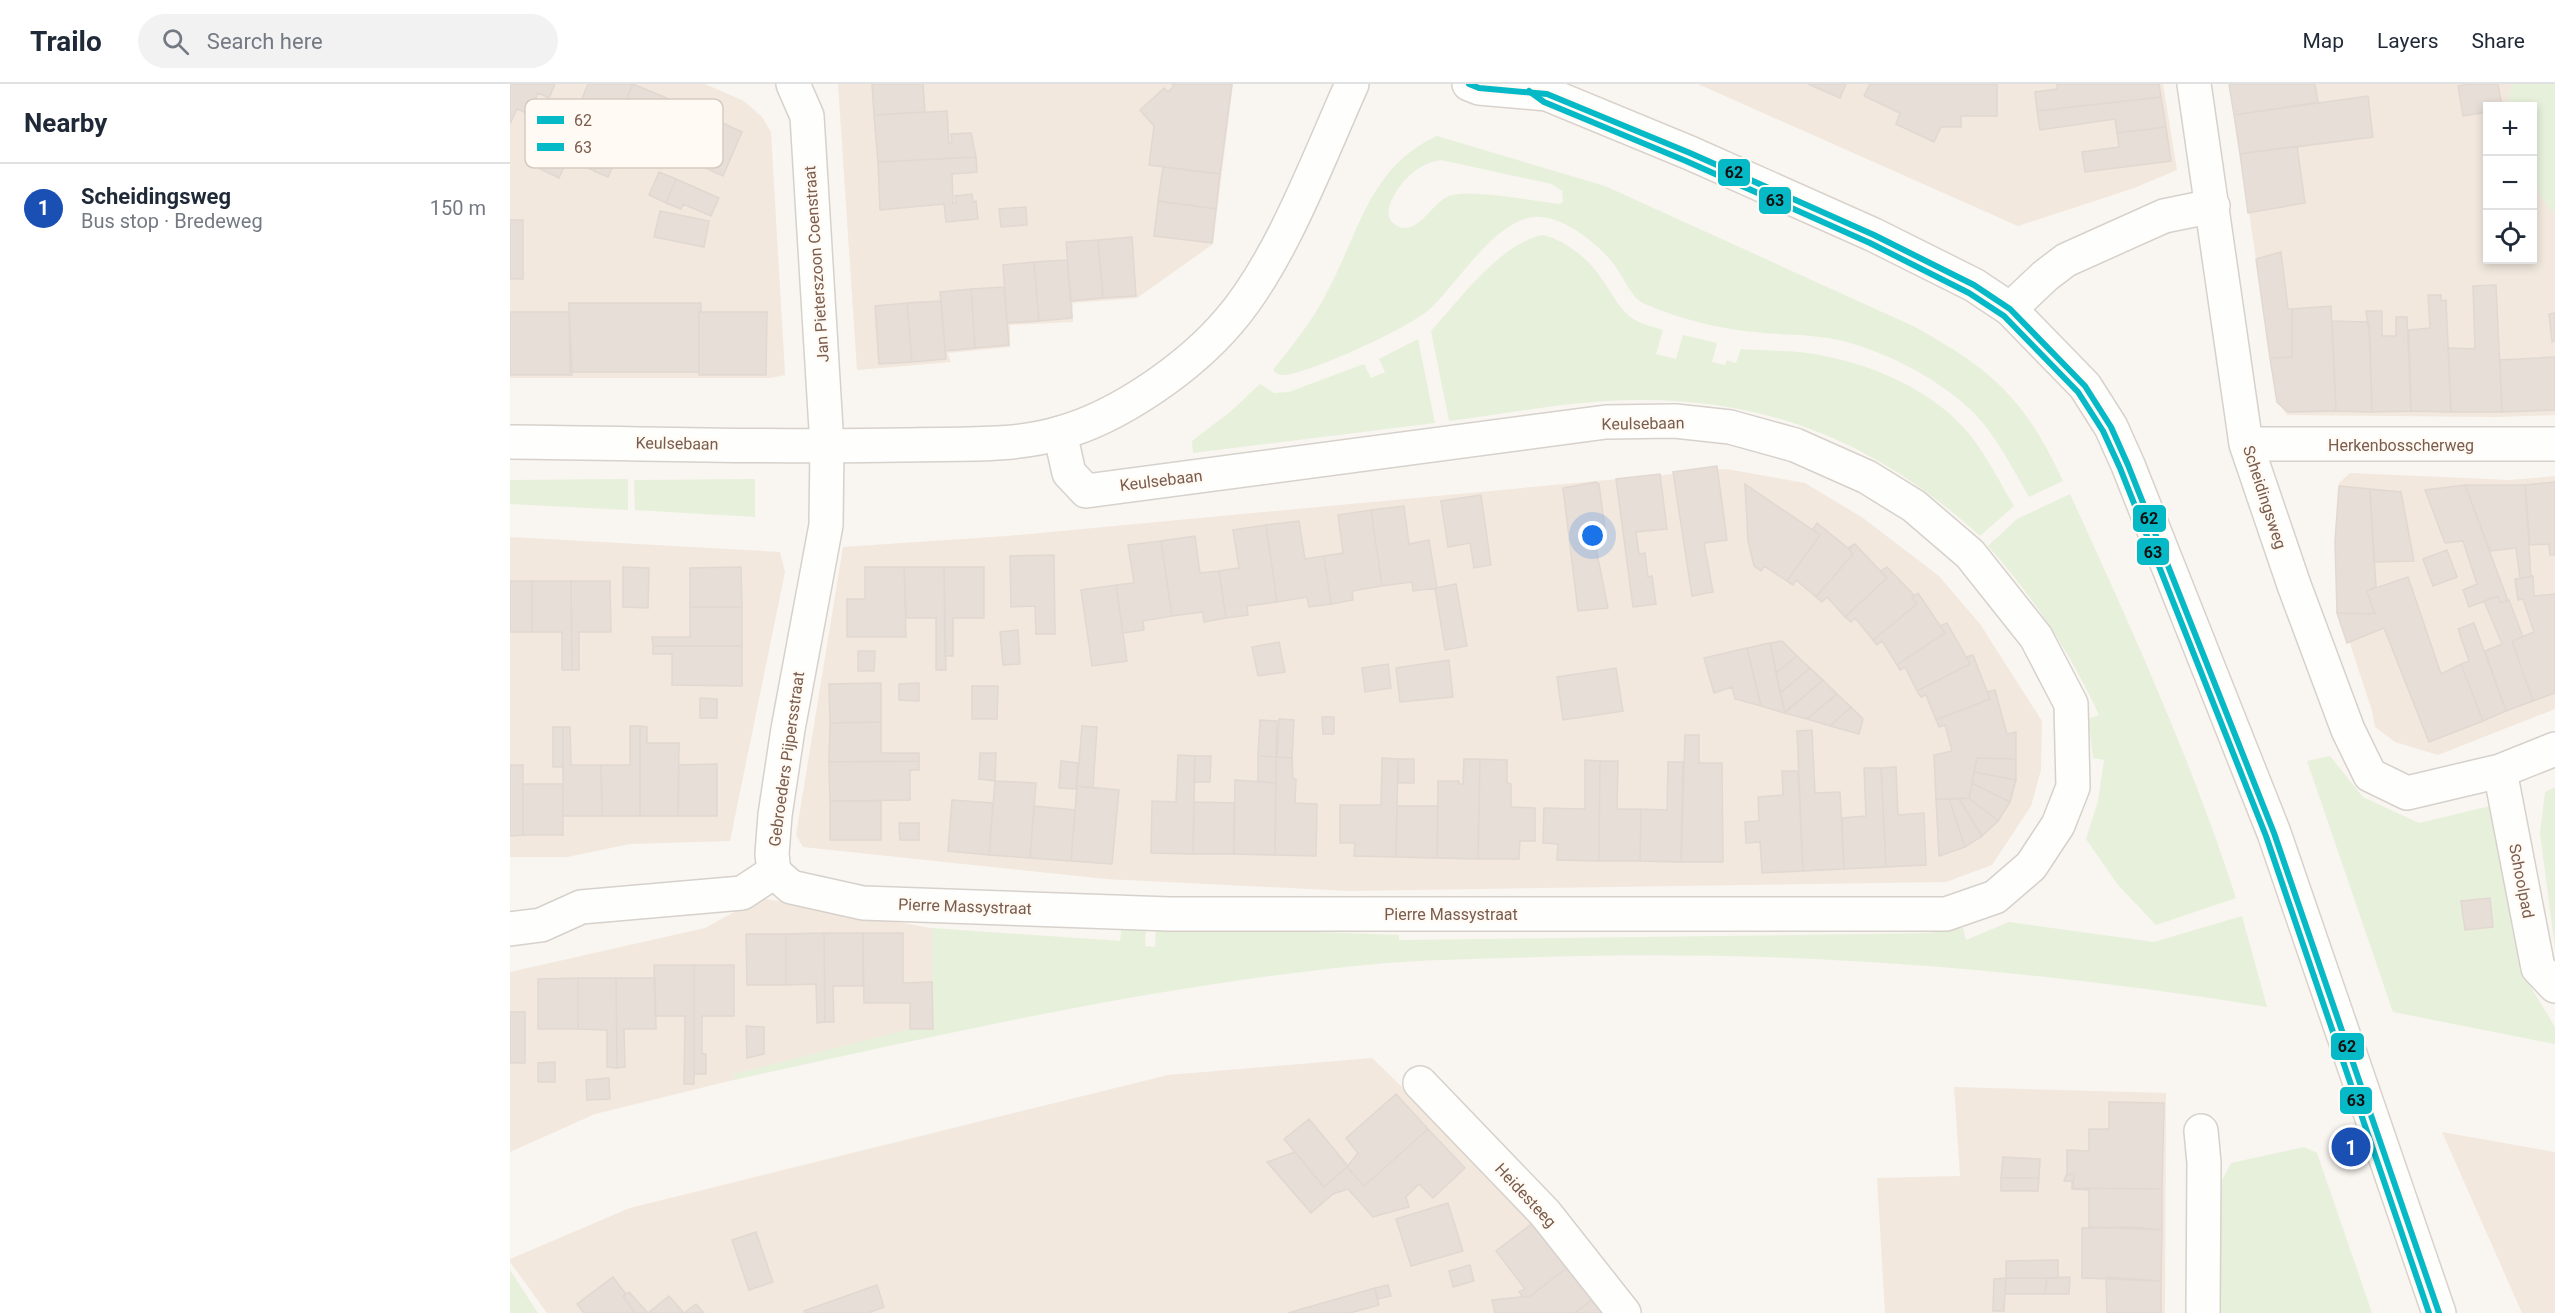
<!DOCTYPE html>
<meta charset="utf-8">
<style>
body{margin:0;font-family:Roboto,sans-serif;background:#f2f2f3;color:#1f2937}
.controls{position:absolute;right:18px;top:18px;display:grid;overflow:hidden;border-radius:0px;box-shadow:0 3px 9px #0003}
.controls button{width:54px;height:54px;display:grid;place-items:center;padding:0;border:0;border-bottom:2px solid #e0e1e3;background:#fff;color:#1f2937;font:30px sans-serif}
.you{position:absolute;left:1083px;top:452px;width:21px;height:21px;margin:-15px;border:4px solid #fff;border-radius:50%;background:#1a73e8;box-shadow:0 0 0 9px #1a73e833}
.badge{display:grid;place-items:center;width:39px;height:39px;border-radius:50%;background:#5c585b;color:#fff;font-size:20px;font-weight:700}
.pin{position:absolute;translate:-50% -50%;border:3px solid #fff;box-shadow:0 2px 6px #0006}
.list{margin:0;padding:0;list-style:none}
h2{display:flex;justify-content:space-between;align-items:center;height:78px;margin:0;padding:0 24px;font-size:26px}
h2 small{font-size:20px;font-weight:400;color:#747a83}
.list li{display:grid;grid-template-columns:39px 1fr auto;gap:18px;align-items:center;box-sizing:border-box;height:90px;padding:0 24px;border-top:2px solid #e0e1e3}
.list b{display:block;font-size:22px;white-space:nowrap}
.list p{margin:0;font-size:20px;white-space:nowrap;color:#747a83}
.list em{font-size:20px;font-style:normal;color:#747a83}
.icon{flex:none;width:33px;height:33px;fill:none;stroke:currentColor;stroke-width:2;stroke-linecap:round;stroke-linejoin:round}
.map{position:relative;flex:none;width:2045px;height:1229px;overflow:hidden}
header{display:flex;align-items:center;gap:36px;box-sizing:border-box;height:84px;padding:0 30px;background:#fff;border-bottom:2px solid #e0e1e3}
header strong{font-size:28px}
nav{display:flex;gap:33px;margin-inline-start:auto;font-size:21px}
.search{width:420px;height:54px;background:#f2f2f3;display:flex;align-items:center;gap:15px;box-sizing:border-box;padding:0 21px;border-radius:33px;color:#747a83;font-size:22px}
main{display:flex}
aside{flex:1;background:#fff}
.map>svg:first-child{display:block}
</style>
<header>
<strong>Trailo</strong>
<div class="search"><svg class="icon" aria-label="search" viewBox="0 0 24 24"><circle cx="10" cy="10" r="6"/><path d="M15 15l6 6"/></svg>Search here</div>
<nav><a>Map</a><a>Layers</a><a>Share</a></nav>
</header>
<main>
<aside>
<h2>Nearby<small></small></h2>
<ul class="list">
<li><span class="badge" style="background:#1a4fb4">1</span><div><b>Scheidingsweg</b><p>Bus stop · Bredeweg</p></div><em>150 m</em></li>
</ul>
</aside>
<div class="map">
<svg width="2045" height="1229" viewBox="0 0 2045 1229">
<rect width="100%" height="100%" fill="#f9f5f0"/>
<path fill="#f2e8de" d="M0 0H195L234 17 252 33 261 48 275 291 260 294H0Z
M328 0H723L703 160 627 214 563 219V238L500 241V263L438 269 441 278 347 286Z
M1188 0H1653L1667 86 1624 104 1508 142Z
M1720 0H2002L1997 22H1978V176H2022L2023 64 2045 55V331L1987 333 1777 331 1767 317Z
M1216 385 1295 399 1353 434 1429 492 1470 540 1532 637 1531 686 1521 722 1482 781 1436 798 839 807 596 795 293 763 286 751 333 463 497 452Z
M1840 389 2000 396 2045 392V625L1928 671 1885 658 1865 643 1862 627 1828 523 1829 399Z
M0 453 270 468 275 488 220 757 120 760 57 773H0Z
M250 814 432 846 423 947 85 1030 0 1068V888L195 844Z
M862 974 994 1101 1105 1229H37L0 1178V1175L120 1124 658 991Z
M1444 1003 1656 1009 1655 1229H1375L1367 1094 1450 1092Z
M1932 1048 2045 1068V1229H2012Z"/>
<path fill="#e7f0db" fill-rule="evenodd" d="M2002 0H2045V129C2014 104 2022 59 2022 22H1997Z
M927 52 1095 102 1403 242C1482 285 1515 315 1553 397L1519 413C1503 385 1487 353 1464 329 1429 294 1367 262 1318 254 1294 250 1269 251 1245 248 1209 245 1166 234 1133 219 1122 214 1113 193 1106 183 1089 160 1048 126 1018 134 980 144 948 198 921 224 901 243 803 288 775 291 770 291 766 290 763 286 781 263 801 239 815 212 849 151 858 83 927 52ZM931 76 1042 100 1052 107 1053 118 1049 120C1023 117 962 105 939 112 922 118 905 158 883 139 870 128 889 101 899 92 908 83 919 78 931 76Z
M1032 151C1054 155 1079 175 1091 194 1099 204 1106 219 1115 228 1125 239 1140 242 1153 246L1146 270 1166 275 1173 251 1207 259 1202 278 1215 281 1217 276 1226 279 1231 265C1255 267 1280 266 1304 270 1360 279 1424 306 1460 351 1477 372 1490 399 1504 422L1470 452C1371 362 1263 315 1129 316 1066 316 1001 329 939 337L921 247C950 215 989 161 1032 151Z
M908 255 925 339 683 369 682 357 720 328 750 300 764 309 779 308 854 280 861 294 875 288 869 275Z
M118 395V426L0 420V396Z
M245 395V433L125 426 124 396Z
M1560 410C1621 543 1681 675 1726 814L1646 841 1608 801 1576 755 1588 717 1594 676 1583 674 1578 635 1589 631C1560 568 1524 514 1478 462L1507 435Z
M1820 672 1853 713 1909 739 1980 722 2010 885 2045 943V960L1883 928 1797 677Z
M2045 703V865L2030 749 2035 708Z
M1732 832 1757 923C1517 884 1273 865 1030 873 975 875 921 875 866 880 650 900 437 949 224 996V990L400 945H422V844L610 857 612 840 636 841 635 862 645 863 646 842 889 851V856L1358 850 1419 849 1453 844 1456 856 1499 838 1644 858Z
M1794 1063 1807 1069 1862 1229H1711V1098L1721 1079Z
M0 1186 28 1229H0Z"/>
<path fill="#e6ded7" stroke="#e2d8d2" stroke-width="1.5" d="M0 0H45L39 14 28 9 19 30 7 25 0 40Z
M78 0H123L84 87 70 80 87 36 67 27Z
M123 0 159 15 131 78 109 69 98 93 84 87Z
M362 0H413L415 28 364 31Z
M662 0H722L710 90 639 81 644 42 630 26 654 4 658 8 664 2Z
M1298 0H1336L1330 14Z
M1360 0H1487V32H1451V43H1431L1424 58 1386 40 1390 29 1354 12Z
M1547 0H1649L1651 13 1527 27 1525 8 1547 5Z
M1719 0H1805L1808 18 1724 31Z
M1958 0H1988L1992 22H1978V28L1953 32 1948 2Z
M1858 12 1863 53 1730 70 1724 31Z
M1651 13 1656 43 1607 49 1605 35 1530 46 1527 27Z
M437 27 439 59H442L441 50 461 49 466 73 368 78 364 31Z
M195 31 232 48 213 92 176 75Z
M1656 43 1661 77 1575 88 1572 68 1609 63 1607 49Z
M45 55 63 64 49 94 30 85Z
M1787 62 1795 119 1738 129 1730 70Z
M466 73 467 88 442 90 443 119H446L445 112 462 110 463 118 466 117 468 135 436 138 434 120 370 126 368 78Z
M653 83 710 90 706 125 648 117Z
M149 88 166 95 156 119 139 111Z
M166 95 209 114 201 132 173 120 171 125 156 119Z
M648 117 706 125 702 159 644 152Z
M516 123 517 141 491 143 489 125Z
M150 127 199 137 194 163 144 153Z
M0 136H13V195H0Z
M622 153 626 212 593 214 588 156Z
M588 156 593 214 561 217 556 158Z
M1771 168 1778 225H1782V273L1760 274 1746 175Z
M557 176 562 234 529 237 524 178Z
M524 178 529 237 497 239 493 181Z
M1986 201 1992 328H1941L1938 264 1965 265 1963 202Z
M494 203 499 261 465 264 461 205Z
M461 205 465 264 435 267 430 208Z
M1918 211H1931V217L1936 216 1941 328 1901 327 1899 246 1920 244Z
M431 217 436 275 402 278 397 219Z
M59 219H191V228H189V288H60Z
M397 219 402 278 369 280 365 222Z
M1821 222 1826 327 1778 328 1767 318 1760 274 1782 273V225Z
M1856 227H1872V252H1886V233H1897L1901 327 1862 328 1860 255Z
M0 228H59L62 291H0Z
M189 228H257L256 291H189Z
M2045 229V257L2042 258 2039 230Z
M1822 237 1859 238 1862 328 1826 327Z
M2045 273V326L1992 328 1990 276Z
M1207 382 1217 456 1194 459 1203 508 1182 512 1163 388Z
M1150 390 1157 445 1126 448 1129 470 1135 469 1138 493 1142 492 1146 520 1123 523 1106 395Z
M1086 398 1089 400 1095 445 1083 449 1098 524 1068 527 1053 404Z
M2045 398V471H2040L2039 460 2020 461 2015 401Z
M1235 400 1310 451 1277 497 1254 482 1251 487 1244 482 1238 457Z
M1955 401H2015L2021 493 2010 494 2006 464 1980 467Z
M1955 401 1998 517 1990 519 1988 512 1959 523 1953 506 1967 500 1953 457 1935 459 1915 406Z
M1829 402 1860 405 1866 503 1857 507 1865 530 1827 529 1825 457Z
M1860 405 1891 408 1904 477 1864 478Z
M971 411 981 481 964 484 960 459 938 463 931 417Z
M894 422 899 460 919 456 927 504 903 507 902 498 872 502 861 426Z
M861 426 872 502 842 507 843 516 821 520 814 472 833 469 828 431Z
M789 437 795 475 814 472 821 520 799 523 797 513 767 518 756 441Z
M1307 439 1338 464 1345 460 1339 465 1343 470 1306 513 1286 496 1283 501 1277 497 1310 451 1303 445Z
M756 441 767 518 737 522 738 531 716 534 709 487 729 484 723 446Z
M685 452 690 489 709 487 716 534 694 538 693 528 662 532 651 457Z
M651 457 662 532 633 537 634 546 613 549 606 501 624 499 618 461Z
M1345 460 1377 494 1335 533 1317 513 1312 518 1306 513 1343 470 1339 465Z
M1937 466 1947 493 1923 502 1913 475Z
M544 471 545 550H526L525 522 501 523 500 472Z
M113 483 139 484 138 524 113 523Z
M231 483 232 523H180V484Z
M355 483H394L396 553H337V515H355Z
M394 483H434L436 586H426V534H396Z
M434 483H474V534H443V572H435Z
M1377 483 1404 511 1402 514 1407 520 1363 556 1345 534 1341 538 1335 533 1377 494 1371 487Z
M2023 492 2024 512 2045 510V609L2023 617 2002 557 2024 548 2013 515 2008 516 2005 495Z
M1898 493 1931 590 1951 580 1973 637 1919 658 1874 544 1837 559 1827 529 1865 530 1857 507Z
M0 497H22V548H0Z
M22 497H61L62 586H52V548H22Z
M61 497H100L101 548H69V586H62Z
M946 500 957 562 935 566 925 504Z
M606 501 617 577 582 582 571 506Z
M1408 509 1435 549 1387 581 1372 557 1367 561 1363 556 1407 520 1402 514Z
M1988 512 1990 519 1999 516 2013 553 2002 557 2023 617 1996 627 1975 567 1992 560 1974 517Z
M180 523H232V562H143L142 553H180Z
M1437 539 1460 580 1407 607 1395 583 1390 586 1387 581 1435 549 1430 542Z
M1964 539 1996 627 1973 637 1951 580 1959 577 1948 545Z
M508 546 510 580 493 581 490 548Z
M1272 557 1287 572 1266 589 1260 559Z
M769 558 775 588 748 592 742 563Z
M1260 559 1275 629H1274L1251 622 1237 564Z
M143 562H232V602L162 601V570H143Z
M1237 564 1251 622 1225 615 1222 603 1204 609 1194 574Z
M348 567H365L364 587H348Z
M1463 571 1480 615 1426 636 1416 611 1411 613 1407 607 1460 580 1456 573Z
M1287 572 1300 584 1270 609 1266 589Z
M939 576 943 613 890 618 886 584Z
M878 580 881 604 855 608 852 584Z
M1106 584 1113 627 1053 636 1047 593Z
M1300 584 1313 596 1275 629 1270 609Z
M1313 596 1327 610 1297 635 1274 629Z
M371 599V638L320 639 319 600Z
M409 599V617L389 616V600Z
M462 602H488L487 635H462Z
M1485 606 1497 650 1506 648V675L1467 674 1459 714 1426 715 1424 671 1442 667 1435 641 1429 643 1426 636 1480 615 1477 608Z
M1327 610 1341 623 1320 642 1297 635Z
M190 614 207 615V634H190Z
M1341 623 1353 635 1349 650 1320 642Z
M812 633H824V650H813Z
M769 635 784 636 782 674 767 673Z
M750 636 767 637 766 673 748 672Z
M371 638V669H409V677L319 678 320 639Z
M120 642H130V732H92L91 681H120Z
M130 642 137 643V659H169L168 732H130Z
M572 642 587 643 583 704 567 702Z
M43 643H53V683H43Z
M53 643H60L61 681H91L92 732H53Z
M1302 646 1305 709 1330 708 1334 785 1293 787 1287 647Z
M1175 651H1189V679H1212L1213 778H1171Z
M470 669H486L485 697 469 695Z
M668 671 685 672 683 770 641 769 642 717 666 718Z
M685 672H701L700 698H684Z
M748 672 766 673V699L748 697Z
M766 673 782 674 783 695H786L785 719 807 720 806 772 765 771Z
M872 674 888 675 886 773 844 772 845 759H830V721H871Z
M1467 674 1506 675V696L1464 688Z
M888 675H904V699H888Z
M954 675H970L968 775 927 774 928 697H949V700H953Z
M970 675 997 676V699L1001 700V723L1025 724V757H1010L1009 775H968Z
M1075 676 1090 677 1089 777 1047 776 1048 760 1033 759 1034 724 1075 725Z
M409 677V686H400V716L320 717 319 678Z
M551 677 568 679 566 705 549 704Z
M1090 677H1108L1107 725H1131L1130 777H1089Z
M1158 678H1173L1171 778 1130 777 1131 725 1157 726Z
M207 680V732H168L169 681Z
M0 681H13V751L0 752Z
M1386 683 1388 731 1414 729 1416 781 1376 783 1371 684Z
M1354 684H1371L1376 783 1334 785 1332 734 1356 732Z
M1272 687H1288L1293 787 1252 789 1250 758 1236 759 1235 738 1249 737 1248 713 1273 711Z
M1464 688 1506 696 1500 718 1462 699Z
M725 696 766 699 765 771 724 770Z
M485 697 526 699 520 774 479 771Z
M1462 699 1500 718 1488 737 1459 714Z
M13 700H53V751H13Z
M567 702 609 706 602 780 561 777Z
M1459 714 1488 737 1472 752 1449 715Z
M1426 715H1439L1455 763 1429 772Z
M1439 715H1449L1472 752 1455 763Z
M442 716 483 719 479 771 438 767Z
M320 717H371V756H320Z
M684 718 724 719V770H683Z
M524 722 565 726 561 777 520 774Z
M887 722H928L927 774 886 773Z
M389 739H409V756H390Z
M1980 814 1983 843 1955 846 1951 817Z
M314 849H353V902H323L324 938H315Z
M314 849 315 938 307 939 306 900 276 901V850Z
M353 849H393V899L422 898 423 945H400V919H354Z
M236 850H276V901H237Z
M144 881H184V1000H174L175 932H145Z
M184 881H224V932H192V970H196V990H184Z
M68 894V945H28V895Z
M68 894H106L107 984 97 983V946L68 945Z
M106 894H145L146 945H114L115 983 107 984Z
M0 928H15V979H0Z
M236 942 254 943V970L237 974Z
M45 978V998H28V979Z
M99 994 100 1015 77 1016 76 996Z
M886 1010 918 1045 854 1102 837 1083 848 1069 836 1054Z
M1599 1018 1654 1019 1652 1105 1563 1104 1564 1090 1557 1091V1066L1579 1067V1045H1599Z
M799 1035 838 1082 814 1103 774 1055Z
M918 1045 955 1084 923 1114 909 1100 896 1113 899 1123 863 1133 838 1105 823 1110 801 1129 757 1078 785 1068 814 1103 837 1083 854 1102Z
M1493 1073 1530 1075 1529 1094H1491Z
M1564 1090 1563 1104 1652 1105V1146L1579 1143V1106L1562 1105V1097H1554L1556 1091Z
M1491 1094H1529L1528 1107H1491Z
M938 1119 953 1167 901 1182 886 1135Z
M1024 1138 1058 1183 1020 1212 1013 1213 1009 1208 1015 1205 986 1167Z
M1621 1143 1652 1146 1651 1197 1572 1194V1144Z
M246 1148 263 1198 239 1206 222 1156Z
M1548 1176V1194H1496V1177Z
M960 1181 964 1197 943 1203 939 1187Z
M1058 1183 1083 1215 1065 1229H985L982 1216 1020 1212Z
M103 1193 116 1210 113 1212 125 1229H74L67 1220Z
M1560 1193 1559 1210H1535L1537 1194Z
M1596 1193 1651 1197V1229H1597Z
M1496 1194H1537L1535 1210H1495Z
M1496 1194 1494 1227H1483L1484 1195Z
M367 1201 374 1223 358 1229H295L294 1227Z
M878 1201 881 1212 867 1215 865 1204Z
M865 1204 869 1221 840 1229H778Z
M119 1208 138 1229H125L113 1212Z
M159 1212 174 1229H138Z
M1083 1215 1094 1229H1065Z
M186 1220 194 1229H174Z"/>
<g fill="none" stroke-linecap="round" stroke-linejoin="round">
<g stroke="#d7d1cb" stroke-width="36">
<path id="minor" d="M1684 0 1736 360 1784 501 1838 646 1860 691 1897 709 1990 687 2045 665
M1500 225 1535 192 1556 176 1654 132 1703 122
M1736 360H2045
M1990 687 2028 884 2045 902
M264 788 281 803 353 819 659 830H1436L1485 813 1521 782 1548 741 1563 703 1561 620 1526 553 1460 470 1404 422 1357 393 1285 361 1220 343 1165 337 1096 338 576 407 559 389 550 349
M0 845 31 841 71 823 232 809 264 788 262 770 265 731 278 645 316 441 317 362 297 32 283 0
M910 999 1035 1129 1114 1229
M1691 1047 1694 1079 1693 1229"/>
</g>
<g stroke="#d7d1cb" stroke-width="36">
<path id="tertiary" d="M0 358C130 359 261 364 391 361 443 359 499 364 550 349 609 333 680 283 719 237 771 177 809 73 842 0"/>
</g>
<g stroke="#d9d2cb" stroke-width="36">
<path id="secondary" d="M959 0 969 4 1037 10
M1025 0 1037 10 1180 69 1364 151 1464 201 1500 225 1575 302 1601 343 1618 381 1764 749 1929 1229"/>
</g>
<use href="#minor" stroke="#fefefd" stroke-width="33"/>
<use href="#tertiary" stroke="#fefefd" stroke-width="33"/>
<use href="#secondary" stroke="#fefefd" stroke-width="33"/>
<g stroke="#fffaf3" stroke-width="10">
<path id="bus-1" d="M959 0 969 4 1037 10 1180 69 1364 151 1464 201 1500 225 1575 302 1601 343 1618 381 1764 749 1929 1229"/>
</g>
<g stroke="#fffaf3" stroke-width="10">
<path id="bus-2" d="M1019 7 1034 18 1176 77 1360 159 1459 209 1494 232 1568 308 1593 347 1610 384 1756 752 1919 1229"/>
</g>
<use href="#bus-1" stroke="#06b9c7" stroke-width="6"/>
<use href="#bus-2" stroke="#06b9c7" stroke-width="6"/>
</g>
<g text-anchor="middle" stroke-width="4.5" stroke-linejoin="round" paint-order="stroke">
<g font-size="16" fill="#7a5c4d" stroke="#fffaf3">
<text transform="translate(306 180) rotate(-94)" y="6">Jan Pieterszoon Coenstraat</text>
<text transform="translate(1133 339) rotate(-1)" y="6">Keulsebaan</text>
<text transform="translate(167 359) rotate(1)" y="6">Keulsebaan</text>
<text x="1891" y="367">Herkenbosscherweg</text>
<text transform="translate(651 396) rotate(-7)" y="6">Keulsebaan</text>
<text transform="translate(1755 413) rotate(72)" y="6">Scheidingsweg</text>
<text transform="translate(276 675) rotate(-82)" y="6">Gebroeders Pijpersstraat</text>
<text transform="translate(2012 797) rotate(79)" y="6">Schoolpad</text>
<text transform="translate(455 822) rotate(2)" y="6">Pierre Massystraat</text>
<text x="941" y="836">Pierre Massystraat</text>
<text transform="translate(1016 1111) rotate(47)" y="6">Heidesteeg</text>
</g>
</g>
<rect x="15" y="15" width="198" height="69" rx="9" fill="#fffaf3" stroke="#d7cbc1" stroke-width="1.5"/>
<rect x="27" y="32" width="27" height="8" fill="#06b9c7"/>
<rect x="27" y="59" width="27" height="8" fill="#06b9c7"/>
<g font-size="16" fill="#7a5c4d">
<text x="64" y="42">62</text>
<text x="64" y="69">63</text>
</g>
<g stroke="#fffaf3" stroke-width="2">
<rect x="1207" y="74" width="34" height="29" rx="6" fill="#06b9c7"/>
<rect x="1248" y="102" width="34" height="29" rx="6" fill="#06b9c7"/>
<rect x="1622" y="420" width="35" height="29" rx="6" fill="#06b9c7"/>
<rect x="1626" y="453" width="34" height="29" rx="6" fill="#06b9c7"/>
<rect x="1820" y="948" width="35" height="29" rx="6" fill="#06b9c7"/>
<rect x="1829" y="1002" width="34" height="29" rx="6" fill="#06b9c7"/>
</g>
<g font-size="16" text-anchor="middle" font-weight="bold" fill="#111">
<text x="1224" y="94">62</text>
<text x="1265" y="122">63</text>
<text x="1639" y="440">62</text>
<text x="1643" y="474">63</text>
<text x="1837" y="968">62</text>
<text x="1846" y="1022">63</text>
</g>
</svg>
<div class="controls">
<button>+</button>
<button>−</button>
<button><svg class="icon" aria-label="locate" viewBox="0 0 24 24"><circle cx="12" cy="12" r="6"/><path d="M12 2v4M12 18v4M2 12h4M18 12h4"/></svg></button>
</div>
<div class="you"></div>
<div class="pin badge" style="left:1841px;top:1063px;background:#1a4fb4">1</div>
</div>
</main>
